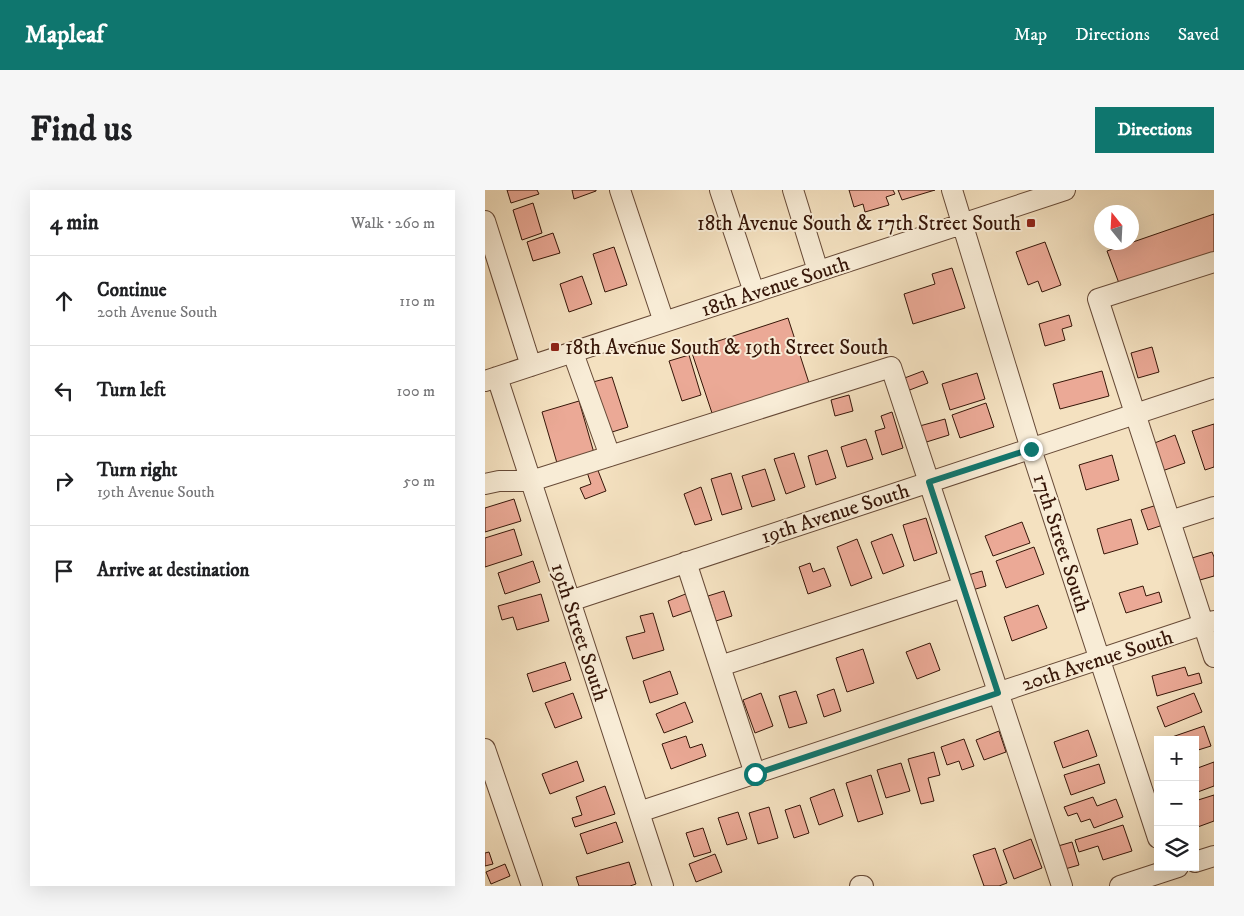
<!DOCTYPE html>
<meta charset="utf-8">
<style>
body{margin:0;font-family:"IM FELL DW Pica",serif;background:#f6f6f6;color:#202124}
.controls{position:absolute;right:15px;bottom:15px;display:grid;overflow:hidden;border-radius:0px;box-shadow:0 5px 20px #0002}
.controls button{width:45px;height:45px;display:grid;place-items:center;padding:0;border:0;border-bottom:1px solid #e0e0e0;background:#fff;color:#202124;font:25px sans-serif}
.compass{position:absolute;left:609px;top:15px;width:45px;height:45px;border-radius:50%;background:#fff;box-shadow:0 5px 20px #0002;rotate:342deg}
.stop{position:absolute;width:15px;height:15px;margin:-11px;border:4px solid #0f766e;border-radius:50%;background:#fff}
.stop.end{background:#0f766e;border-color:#fff;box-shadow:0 1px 5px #0008}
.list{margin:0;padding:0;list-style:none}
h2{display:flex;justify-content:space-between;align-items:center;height:65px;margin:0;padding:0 20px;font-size:21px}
h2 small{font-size:16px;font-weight:400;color:#757577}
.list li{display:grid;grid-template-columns:32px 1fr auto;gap:15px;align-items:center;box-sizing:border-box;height:90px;padding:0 20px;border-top:1px solid #e0e0e0}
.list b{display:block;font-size:19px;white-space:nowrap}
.list p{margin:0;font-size:16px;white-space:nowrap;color:#757577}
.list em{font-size:16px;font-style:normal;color:#757577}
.icon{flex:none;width:28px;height:28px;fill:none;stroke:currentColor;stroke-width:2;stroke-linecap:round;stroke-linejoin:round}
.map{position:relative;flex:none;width:729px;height:696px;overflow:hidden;border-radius:0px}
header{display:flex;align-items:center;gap:30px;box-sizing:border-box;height:70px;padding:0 25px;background:#0f766e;color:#fff}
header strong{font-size:24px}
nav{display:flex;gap:28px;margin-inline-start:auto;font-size:18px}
.intro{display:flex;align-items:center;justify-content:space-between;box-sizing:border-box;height:120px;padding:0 30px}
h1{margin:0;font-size:35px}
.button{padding:12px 22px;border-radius:0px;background:#0f766e;color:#fff;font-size:18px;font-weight:700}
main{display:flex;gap:30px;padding:0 30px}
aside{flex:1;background:#fff;border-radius:0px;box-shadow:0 5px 20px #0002}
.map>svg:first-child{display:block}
</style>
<header>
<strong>Mapleaf</strong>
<nav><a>Map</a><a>Directions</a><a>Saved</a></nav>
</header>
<div class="intro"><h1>Find us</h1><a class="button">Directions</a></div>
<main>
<aside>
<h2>4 min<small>Walk · 260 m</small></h2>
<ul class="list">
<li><svg class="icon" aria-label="ahead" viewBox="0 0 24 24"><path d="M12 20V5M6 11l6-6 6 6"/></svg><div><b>Continue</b><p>20th Avenue South</p></div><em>110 m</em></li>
<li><svg class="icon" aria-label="left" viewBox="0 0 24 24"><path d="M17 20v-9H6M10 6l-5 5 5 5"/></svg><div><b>Turn left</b></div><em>100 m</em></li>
<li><svg class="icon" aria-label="right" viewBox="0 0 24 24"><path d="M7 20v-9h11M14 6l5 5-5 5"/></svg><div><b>Turn right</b><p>19th Avenue South</p></div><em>50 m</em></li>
<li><svg class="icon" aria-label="arrive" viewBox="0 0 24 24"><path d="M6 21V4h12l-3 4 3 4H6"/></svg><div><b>Arrive at destination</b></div></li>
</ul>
</aside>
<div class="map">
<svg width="729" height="696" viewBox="0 0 729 696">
<rect width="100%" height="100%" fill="#f4e1c0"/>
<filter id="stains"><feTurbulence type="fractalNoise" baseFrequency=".004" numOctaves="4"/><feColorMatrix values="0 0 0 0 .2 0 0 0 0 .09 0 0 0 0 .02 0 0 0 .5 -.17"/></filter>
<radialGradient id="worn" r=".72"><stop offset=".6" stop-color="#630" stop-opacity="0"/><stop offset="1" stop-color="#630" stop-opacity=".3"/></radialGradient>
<path fill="#eba996" stroke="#361608" d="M22 0H52L54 4 26 13Z
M87 0H111V1L89 9Z
M364 0H408L410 4 401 7 404 15 380 22 378 14 369 17Z
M413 0H450L417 10Z
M48 13 57 43 37 50 28 20Z
M729 24V64L635 96 622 61Z
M68 43 75 63 48 71 42 52Z
M560 52 576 95 557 102 553 91 543 95 531 62Z
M129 57 142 95 120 102 108 64Z
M467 78 480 118 428 134 419 104 450 94 447 84Z
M97 86 107 114 84 122 75 94Z
M584 125 587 136 577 139 580 150 560 156 554 134Z
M303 128 324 193 228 226 206 160Z
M667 157 674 182 653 188 646 163Z
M204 165 216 205 197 211 184 171Z
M438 181 443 193 422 201 417 189Z
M617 181 624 206 575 219 568 194Z
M492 183 500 209 465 220 457 194Z
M127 187 143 237 124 243 108 192Z
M364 205 368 221 350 226 346 210Z
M94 211 109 263 72 273 57 222Z
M501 213 509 237 475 248 467 225Z
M407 222 418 258 397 265 390 241 400 238 396 226Z
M460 229 464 245 435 254 431 237Z
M729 234V277L720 280 707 241Z
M690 245 700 273 677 281 667 254Z
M381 249 388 269 362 277 356 257Z
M342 260 351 288 331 295 323 266Z
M309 263 320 297 301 304 289 269Z
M627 265 634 290 601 300 594 275Z
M112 278 121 301 100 309 95 298 106 294 102 282Z
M280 279 290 310 267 317 257 286Z
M246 283 257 319 237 325 226 289Z
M216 297 227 330 210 335 199 304Z
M29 309 36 331 0 342V318Z
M672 315 678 335 663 340 656 320Z
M441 328 452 363 429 371 418 335Z
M646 329 653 354 619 364 612 339Z
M537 332 545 353 508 366 500 346Z
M29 339 37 365 0 377V348Z
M407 344 419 376 398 384 386 352Z
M372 349 387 388 366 396 352 357Z
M549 357 559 384 521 398 511 371Z
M727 362 729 367V386L715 390 707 368Z
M48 371 55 392 20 404 13 383Z
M325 373 328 382 339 378 346 396 323 404 314 377Z
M497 381 501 396 484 401 480 386Z
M658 396 661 406 674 402 677 412 641 423 634 403Z
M239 401 247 426 231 431 223 406Z
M203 403 208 420 188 427 183 411Z
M56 404 64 431 32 440 28 427 17 430 13 416Z
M553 415 562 438 527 451 519 427Z
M168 423 179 460 148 469 141 447 160 442 155 426Z
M445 453 455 480 432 489 421 462Z
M378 459 389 493 362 502 351 468Z
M80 472 86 490 48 502 42 484Z
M700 477 703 486 714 483 717 493 672 506 667 486Z
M185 481 193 504 165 513 158 491Z
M349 499 356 521 339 527 332 505Z
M311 501 322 533 304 538 294 506Z
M88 503 97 528 70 538 60 513Z
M276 503 288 536 270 543 258 510Z
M709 503 717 522 680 537 672 517Z
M200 512 208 532 179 543 171 524Z
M719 536 726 556 710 561V550H684V548Z
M603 540 612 566 578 578 569 552Z
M514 541 521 562 499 570 491 550Z
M201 546 205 558 217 554 221 566 186 579 177 554Z
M479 549 489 576 477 580 474 571 462 575 456 557Z
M449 562 455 585 443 588 449 611 436 614 423 569Z
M92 571 99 591 65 604 57 584Z
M729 572V596L710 603V579Z
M416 573 425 601 401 608 392 580Z
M614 574 620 593 586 605 579 585Z
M386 585 398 624 373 632 361 593Z
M120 596 130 624 90 637 87 628 97 625 91 607Z
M349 599 358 626 334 635 325 608Z
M729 605V631L710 638V611Z
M608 607 612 616 631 609 638 627 609 638 605 629 596 632 592 623 583 626 579 617Z
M315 615 324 643 309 648 300 620Z
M284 617 293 648 273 654 264 623Z
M253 622 262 649 242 655 233 628Z
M131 632 138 652 102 664 95 644Z
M638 635 647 661 618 670 613 656 594 662 590 650Z
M218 638 226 662 209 667 201 643Z
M546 649 557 678 529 689 518 660Z
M587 652 594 675 580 679 573 656Z
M510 658 522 693 514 696H499L488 665Z
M4 662 8 674 0 676V663Z
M230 664 237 682 211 692 204 674Z
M144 672 151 694 145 696H94L91 687Z
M20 674 25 686 6 694 1 682Z"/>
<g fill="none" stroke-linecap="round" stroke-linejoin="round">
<g stroke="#664936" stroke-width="22">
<path id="minor" d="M135 0 179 132
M235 0 269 102
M308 0 333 81
M467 0 546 259 673 648
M0 31 46 176
M729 72 613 109 729 467
M88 163 125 266
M12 187 178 696
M0 191 580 0
M0 294 14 291H46L406 177 577 696
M685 331 729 317
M201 372 270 584
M85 411 729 198
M235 476 478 397
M0 559 47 696
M154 622 729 431
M710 672 729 666
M375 696H378
M635 696 693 677"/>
</g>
<use href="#minor" stroke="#f8ecd6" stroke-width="20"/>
</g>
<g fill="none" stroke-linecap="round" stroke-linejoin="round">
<path stroke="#0f766e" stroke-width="6" d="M270 584 513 503 444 292 546 259"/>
</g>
<g fill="#8f2418" stroke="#f8ecd6" stroke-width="2">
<rect x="541" y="28" width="10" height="10" rx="2.5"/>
<rect x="65" y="152" width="10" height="10" rx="2.5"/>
</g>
<g text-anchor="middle" stroke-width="4" stroke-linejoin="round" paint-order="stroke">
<g font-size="21" fill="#361608" stroke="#f8ecd6" text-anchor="end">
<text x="536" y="40">18th Avenue South &amp; 17th Street South</text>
<text x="80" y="164" text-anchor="start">18th Avenue South &amp; 19th Street South</text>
</g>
<g font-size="21" fill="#361608" stroke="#f8ecd6">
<text transform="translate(290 96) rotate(-18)" y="7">18th Avenue South</text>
<text transform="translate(350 323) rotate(-18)" y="7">19th Avenue South</text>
<text transform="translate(577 353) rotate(72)" y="7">17th Street South</text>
<text transform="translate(95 442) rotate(72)" y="7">19th Street South</text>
<text transform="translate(612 470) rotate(-18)" y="7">20th Avenue South</text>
</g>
</g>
<rect width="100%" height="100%" filter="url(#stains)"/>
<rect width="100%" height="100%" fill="url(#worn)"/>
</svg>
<div class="controls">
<button>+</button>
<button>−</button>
<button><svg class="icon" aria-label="layers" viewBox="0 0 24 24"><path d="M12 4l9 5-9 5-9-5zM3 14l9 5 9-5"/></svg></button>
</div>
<svg class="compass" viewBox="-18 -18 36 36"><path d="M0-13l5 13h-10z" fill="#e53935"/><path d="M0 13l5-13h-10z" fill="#757577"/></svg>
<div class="stop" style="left:270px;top:584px"></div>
<div class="stop end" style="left:546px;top:259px"></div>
</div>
</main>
